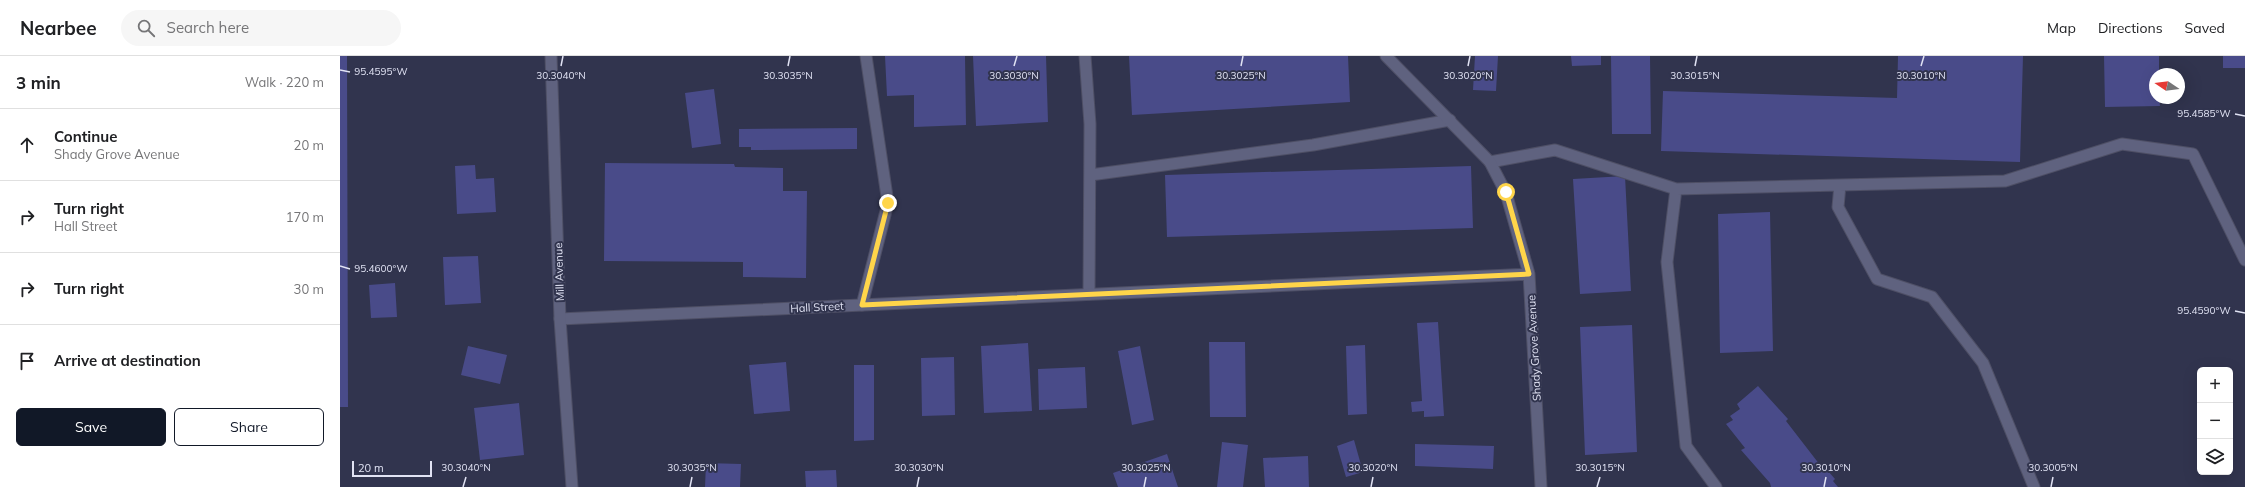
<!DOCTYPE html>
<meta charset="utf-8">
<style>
body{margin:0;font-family:Mulish,sans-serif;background:#f6f6f6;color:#202124}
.controls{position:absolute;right:12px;bottom:12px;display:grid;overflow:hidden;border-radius:6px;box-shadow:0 4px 16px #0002}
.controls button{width:36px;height:36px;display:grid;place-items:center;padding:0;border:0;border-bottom:1px solid #e0e0e0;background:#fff;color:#202124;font:20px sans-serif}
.compass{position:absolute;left:1809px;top:12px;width:36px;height:36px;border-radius:50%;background:#fff;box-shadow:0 4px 16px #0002;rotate:283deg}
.scale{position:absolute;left:12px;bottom:10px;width:80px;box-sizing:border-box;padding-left:4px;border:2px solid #e1e3f4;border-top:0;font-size:11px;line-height:14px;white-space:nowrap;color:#e1e3f4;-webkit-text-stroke:3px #31344e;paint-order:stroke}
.stop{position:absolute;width:12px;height:12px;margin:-9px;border:3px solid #ffd54a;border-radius:50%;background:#fff}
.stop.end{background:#ffd54a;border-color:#fff;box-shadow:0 1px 4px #0008}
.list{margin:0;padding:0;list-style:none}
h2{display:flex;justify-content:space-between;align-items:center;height:52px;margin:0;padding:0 16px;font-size:17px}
h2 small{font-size:13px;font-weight:400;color:#757577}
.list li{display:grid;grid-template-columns:26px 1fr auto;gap:12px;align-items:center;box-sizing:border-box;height:72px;padding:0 16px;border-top:1px solid #e0e0e0}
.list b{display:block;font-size:15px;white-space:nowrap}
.list p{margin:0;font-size:13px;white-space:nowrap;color:#757577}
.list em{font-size:13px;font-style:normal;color:#757577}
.actions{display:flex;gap:8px;padding:12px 16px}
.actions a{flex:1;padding:9px 0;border:1px solid #111827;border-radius:6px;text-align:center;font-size:14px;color:#111827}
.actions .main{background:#111827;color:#fff}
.icon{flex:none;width:22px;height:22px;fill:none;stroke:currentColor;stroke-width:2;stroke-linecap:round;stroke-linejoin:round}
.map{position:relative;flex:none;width:1905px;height:431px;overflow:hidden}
header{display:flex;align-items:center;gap:24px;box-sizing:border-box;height:56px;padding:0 20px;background:#fff;border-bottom:1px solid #e0e0e0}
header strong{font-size:19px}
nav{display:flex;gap:22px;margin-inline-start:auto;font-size:14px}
.search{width:280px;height:36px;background:#f6f6f6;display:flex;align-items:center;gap:10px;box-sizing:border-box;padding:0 14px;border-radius:22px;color:#757577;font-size:15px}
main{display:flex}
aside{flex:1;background:#fff}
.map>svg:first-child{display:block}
</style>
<header>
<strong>Nearbee</strong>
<div class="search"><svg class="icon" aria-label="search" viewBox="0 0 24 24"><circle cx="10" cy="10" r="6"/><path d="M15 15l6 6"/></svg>Search here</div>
<nav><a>Map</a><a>Directions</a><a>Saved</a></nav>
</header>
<main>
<aside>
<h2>3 min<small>Walk · 220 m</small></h2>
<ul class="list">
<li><svg class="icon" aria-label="ahead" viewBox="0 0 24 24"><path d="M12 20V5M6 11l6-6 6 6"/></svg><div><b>Continue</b><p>Shady Grove Avenue</p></div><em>20 m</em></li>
<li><svg class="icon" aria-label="right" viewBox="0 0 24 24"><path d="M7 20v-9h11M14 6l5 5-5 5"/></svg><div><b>Turn right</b><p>Hall Street</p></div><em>170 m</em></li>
<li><svg class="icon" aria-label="right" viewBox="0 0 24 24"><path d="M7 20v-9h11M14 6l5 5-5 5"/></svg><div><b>Turn right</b></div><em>30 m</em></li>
<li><svg class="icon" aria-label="arrive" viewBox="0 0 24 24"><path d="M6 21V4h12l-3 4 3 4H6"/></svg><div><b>Arrive at destination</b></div></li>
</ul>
<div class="actions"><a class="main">Save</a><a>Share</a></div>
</aside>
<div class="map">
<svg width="1905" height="431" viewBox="0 0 1905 431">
<rect width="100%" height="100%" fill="#31344e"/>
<path fill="#494b89" d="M0 0H7L8 351H0Z
M545 0H625L626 69 574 71V39L547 40Z
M633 0H706L708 66 636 70Z
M789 0H1008L1010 46 792 59Z
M1135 0H1158L1156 35 1133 34Z
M1231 0H1261V9L1232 10Z
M1271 0H1310L1311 78H1272Z
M1558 0H1683L1680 106 1321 95 1323 35 1557 42Z
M1764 0H1819V18H1815V42H1819L1820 50 1765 51Z
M1883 0H1905V12H1883Z
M374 33 381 88 352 92 345 37Z
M517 72V93L411 94V91H399V73Z
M265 107 394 108 395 111 443 112V135H467L466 222 403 221V206L264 205Z
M135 109 136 123 154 122 156 156 117 158 115 110Z
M1131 110 1133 172 827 181 825 119Z
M1285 120 1291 235 1240 238 1233 123Z
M1430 156 1433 295 1380 297 1378 158Z
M138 200 141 247 105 249 103 201Z
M55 227 57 261 31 262 29 229Z
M1098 266 1104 360 1084 361V355L1072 356 1071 346 1082 345 1077 267Z
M1292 269 1297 396 1245 399 1240 271Z
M869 286H905L906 361H870Z
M688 287 692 355 644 357 641 290Z
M1025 289 1027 358 1008 359 1006 290Z
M128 290 167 299 160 328 121 319Z
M800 290 814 364 792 369 778 295Z
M614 301 615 359 582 360 581 302Z
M446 306 450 355 414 358 409 309Z
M514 309H534V384L514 385Z
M745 311 747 352 699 354 698 313Z
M1418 330 1448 363 1446 365 1480 409 1481 407 1495 423 1493 425 1498 431H1431L1430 427 1401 394 1405 392 1386 368 1393 364 1390 360 1400 353 1397 348Z
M179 347 184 399 140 404 134 352Z
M1014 384 1023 416 1006 421 997 390Z
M882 386 908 389 903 431H877Z
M1075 388 1154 390 1153 413 1075 410Z
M827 398 838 431H778L773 417Z
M968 400 969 431H925L923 402Z
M366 407 401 408 400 431H365Z
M496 414 497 431H466L465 415Z"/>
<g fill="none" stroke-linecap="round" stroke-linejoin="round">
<g stroke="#4e4f65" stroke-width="13">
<path id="service" d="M745 0 750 68 749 238
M1150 106 1215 94 1336 133 1665 125 1782 88 1853 98 1905 204
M750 119 973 89 1110 64
M1500 129 1498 151 1537 223 1592 241 1643 307 1694 431
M1336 133 1327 206 1346 390 1376 431
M522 249 548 147 526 0"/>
</g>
<g stroke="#4e4f65" stroke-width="13">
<path id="minor" d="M1046 0 1150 106 1166 137 1189 218 1201 431
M220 263 1189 218"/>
</g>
<g stroke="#4e4f65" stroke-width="13">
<path id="tertiary" d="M211 0 220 263 232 431"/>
</g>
<use href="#service" stroke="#5f627f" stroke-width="11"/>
<use href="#minor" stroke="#5f627f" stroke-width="11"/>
<use href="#tertiary" stroke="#5f627f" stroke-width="11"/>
</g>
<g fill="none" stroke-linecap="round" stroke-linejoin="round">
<path stroke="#ffd54a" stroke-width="5" d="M548 147 522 249 1189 218 1166 136"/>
</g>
<path fill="none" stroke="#e1e3f4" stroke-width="1.5" d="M221 10 223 0M448 10 450 0M674 10 677 0M901 10 903 0M1128 10 1130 0M1355 10 1357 0M1581 10 1584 0M0 14 10 16M1895 58 1905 60M0 210 10 213M1895 255 1905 257M123 431 126 421M350 431 352 421M577 431 579 421M804 431 806 421M1031 431 1033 421M1257 431 1260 421M1484 431 1486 421M1711 431 1713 421"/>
<g text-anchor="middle" stroke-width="4" stroke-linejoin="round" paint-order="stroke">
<g font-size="11" fill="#e1e3f4" stroke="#31344e">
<text transform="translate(219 216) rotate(-92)" y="4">Mill Avenue</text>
<text transform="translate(477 251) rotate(-3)" y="4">Hall Street</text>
<text transform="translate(1194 292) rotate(-93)" y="4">Shady Grove Avenue</text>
</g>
</g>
<g font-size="10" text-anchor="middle" fill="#e1e3f4" stroke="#31344e" stroke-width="4" stroke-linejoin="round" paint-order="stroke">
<text x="41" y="19">95.4595°W</text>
<text x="221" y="23">30.3040°N</text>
<text x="448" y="23">30.3035°N</text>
<text x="674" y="23">30.3030°N</text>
<text x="901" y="23">30.3025°N</text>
<text x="1128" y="23">30.3020°N</text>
<text x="1355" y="23">30.3015°N</text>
<text x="1581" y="23">30.3010°N</text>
<text x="1864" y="61">95.4585°W</text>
<text x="41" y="216">95.4600°W</text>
<text x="1864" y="258">95.4590°W</text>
<text x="126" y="415">30.3040°N</text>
<text x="352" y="415">30.3035°N</text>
<text x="579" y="415">30.3030°N</text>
<text x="806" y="415">30.3025°N</text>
<text x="1033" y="415">30.3020°N</text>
<text x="1260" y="415">30.3015°N</text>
<text x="1486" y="415">30.3010°N</text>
<text x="1713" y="415">30.3005°N</text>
</g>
</svg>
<div class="controls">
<button>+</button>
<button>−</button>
<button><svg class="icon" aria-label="layers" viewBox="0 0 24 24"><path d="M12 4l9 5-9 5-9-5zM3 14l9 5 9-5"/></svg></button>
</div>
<svg class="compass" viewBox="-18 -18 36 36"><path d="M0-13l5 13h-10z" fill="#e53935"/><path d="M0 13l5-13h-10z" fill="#757577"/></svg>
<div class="scale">20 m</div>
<div class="stop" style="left:1166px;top:136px"></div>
<div class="stop end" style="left:548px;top:147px"></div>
</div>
</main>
